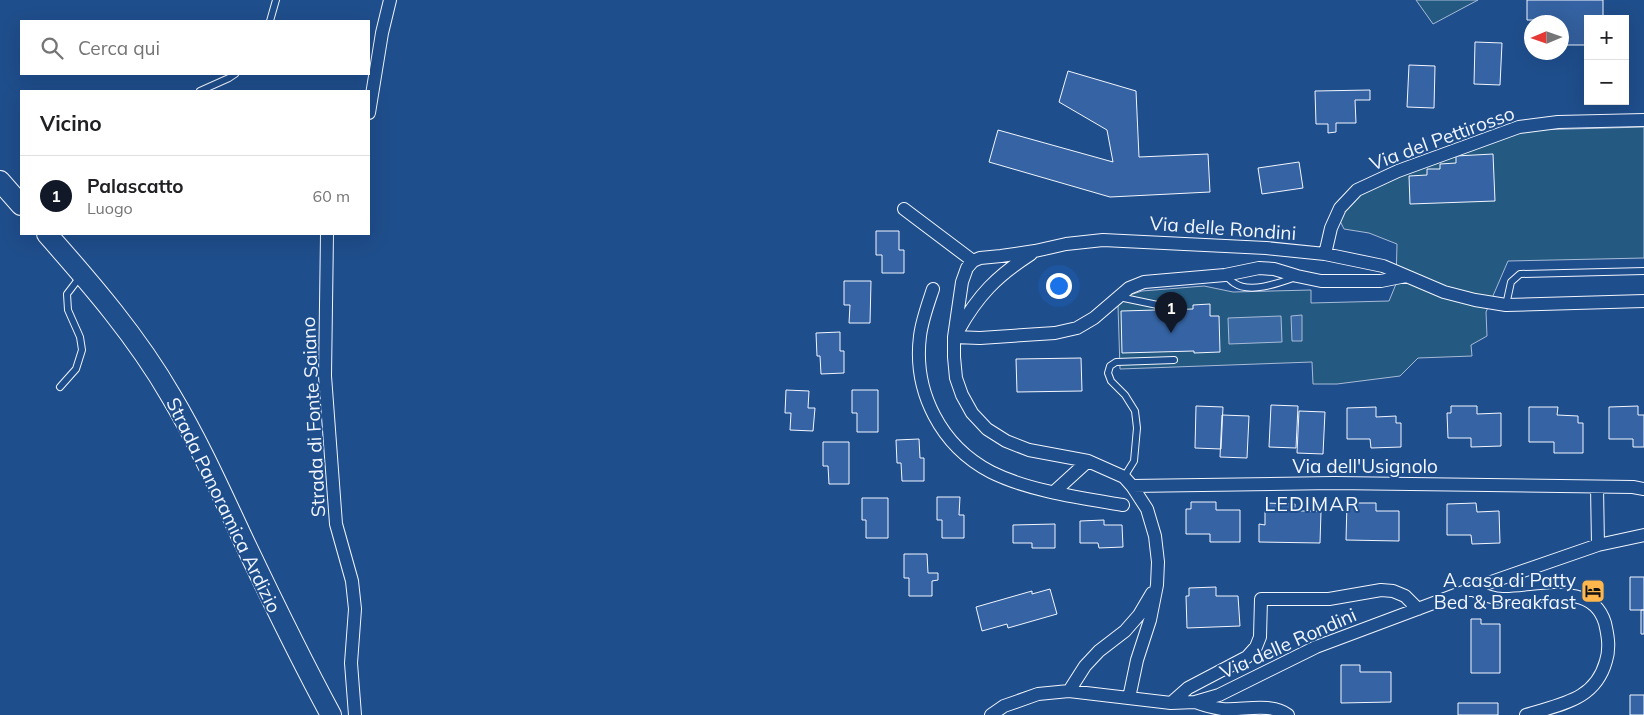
<!DOCTYPE html>
<html lang="it">
<meta charset="utf-8">
<style>
body{margin:0;font-family:Mulish,sans-serif;background:#f2f2f2;color:#202124}
.controls{position:absolute;right:15px;top:15px;display:grid;overflow:hidden;border-radius:0px;box-shadow:0 5px 20px #0002}
.controls button{width:45px;height:45px;display:grid;place-items:center;padding:0;border:0;border-bottom:1px solid #e0e0e0;background:#fff;color:#202124;font:25px sans-serif}
.compass{position:absolute;left:1524px;top:15px;width:45px;height:45px;border-radius:50%;background:#fff;box-shadow:0 5px 20px #0002;rotate:268deg}
.you{position:absolute;left:1058px;top:285px;width:18px;height:18px;margin:-12px;border:4px solid #fff;border-radius:50%;background:#1a73e8;box-shadow:0 0 0 8px #1a73e833}
.badge{display:grid;place-items:center;width:32px;height:32px;border-radius:50%;background:#111827;color:#fff;font-size:16px;font-weight:700}
.pin{position:absolute;translate:-50% -41px;filter:drop-shadow(0 1px 2px #0008)}
.pin::after{content:'';position:absolute;top:26px;width:18px;height:15px;background:inherit;clip-path:polygon(0 0,100% 0,50% 100%)}
.list{margin:0;padding:0;list-style:none}
h2{display:flex;justify-content:space-between;align-items:center;height:65px;margin:0;padding:0 20px;font-size:21px}
h2 small{font-size:16px;font-weight:400;color:#757577}
.list li{display:grid;grid-template-columns:32px 1fr auto;gap:15px;align-items:center;box-sizing:border-box;height:80px;padding:0 20px;border-top:1px solid #e0e0e0}
.list b{display:block;font-size:19px;white-space:nowrap}
.list p{margin:0;font-size:16px;white-space:nowrap;color:#757577}
.list em{font-size:16px;font-style:normal;color:#757577}
.icon{flex:none;width:28px;height:28px;fill:none;stroke:currentColor;stroke-width:2;stroke-linecap:round;stroke-linejoin:round}
.map{position:relative;flex:none;width:1644px;height:715px;overflow:hidden}
.search{position:absolute;background:#fff;box-shadow:0 5px 20px #0002;left:20px;top:20px;width:350px;height:55px;display:flex;align-items:center;gap:12px;box-sizing:border-box;padding:0 18px;border-radius:0px;color:#757577;font-size:19px}
.panel{position:absolute;background:#fff;box-shadow:0 5px 20px #0002;left:20px;top:90px;width:350px;height:145px;border-radius:0px}
.map>svg:first-child{display:block}
</style>
<div class="map">
<svg width="1644" height="715" viewBox="0 0 1644 715">
<rect width="100%" height="100%" fill="#1f4e8c"/>
<path fill="#245a82" stroke="#a8bbd7" d="M1416 0H1478L1433 24Z
M1644 127V258L1508 261 1486 312 1487 336 1471 345 1472 356 1418 358 1400 376 1337 384H1313L1312 362 1120 369 1118 306 1130 295 1142 291 1204 286 1233 292 1311 290V303L1389 301 1396 284 1397 244 1369 233 1344 229 1339 219 1355 198 1392 178 1517 132 1531 130Z"/>
<path fill="#3b69a3" stroke="#a8bbd7" d="M1302 315V341H1292L1291 316Z
M1281 316 1282 342 1229 344 1228 318Z"/>
<path fill="#3563a3" stroke="#f2f6ff" d="M1527 0H1603V19H1588V45H1562V22H1546V20H1527Z
M1475 42 1502 43 1500 85 1474 84Z
M1409 65 1435 66 1434 108 1407 107Z
M1068 71 1136 91 1139 157 1208 154 1210 192 1110 197 989 162 998 130 1113 162 1107 130 1059 102Z
M1370 90V100H1355L1356 123H1336V132L1328 133V124H1316L1315 91Z
M1493 154 1495 201 1410 204 1409 176 1427 175V169H1440V164L1456 163V156Z
M1299 162 1303 188 1262 194 1258 168Z
M876 231H899V250H904V273H882V255H876Z
M844 281H871L870 323H849L850 305H844Z
M1210 304V316H1219L1220 352 1194 353V351L1122 353 1121 311 1193 309V305Z
M840 332V351H844V373L821 374 820 356H817L816 333Z
M1081 358 1082 391 1017 392 1016 359Z
M786 390 809 391 808 408H815L813 431 790 430 791 413H785Z
M852 390H878V432H857V413H852Z
M1271 405 1298 406 1296 448 1269 447Z
M1196 406 1223 407 1221 449 1195 448Z
M1451 406H1477V414L1501 413V446L1471 447V438H1448L1447 413H1451Z
M1638 406V415H1644V447H1633V439H1609V407Z
M1376 407V417L1396 416V423H1401V447L1371 448 1370 439H1347V408Z
M1529 407H1558L1557 415 1578 416V423H1583V453H1554V442H1529Z
M1299 411 1325 412 1323 454 1297 453Z
M1222 415 1249 416 1247 458 1220 457Z
M919 439 920 458H924V481H902L901 463H897L896 440Z
M823 442H849V484H829L828 466H823Z
M937 497H960L959 515H964V538H942V520H937Z
M862 498H888V538H866V520H862Z
M1191 502H1216V510H1240V542H1210V534H1186V509H1191Z
M1265 503 1295 504V511H1321L1320 543 1259 542V524L1265 525Z
M1347 503H1376V511H1399V541L1346 540Z
M1476 503 1477 512 1499 511 1500 543 1472 544 1471 535H1447V504Z
M1104 520V525H1122L1123 547 1099 548 1098 543H1080V521Z
M1055 524V548H1032V543H1013V525Z
M904 554H927L928 573H938V580L932 581V596H909V578H904Z
M1630 577H1644V610H1630Z
M1216 587V596H1238L1240 626 1187 628 1186 596H1189V588Z
M1050 589 1057 614 1008 628 1007 624 982 631 976 607 1032 591V594Z
M1641 610H1644V634H1641Z
M1471 619H1481V624H1500V673H1471Z
M1341 665H1360V672H1391V702L1341 703Z
M1630 695H1644V715H1630Z
M1458 703H1498V715H1458Z"/>
<g fill="none" stroke-linecap="round" stroke-linejoin="round">
<g stroke="#f2f6ff" stroke-width="8">
<path id="service" d="M270 21 276 0
M200 91 229 78 235 74
M1225 275C1228 278 1231 281 1234 283 1250 294 1279 283 1296 277
M1119 297 1172 308
M1506 305 1511 282 1520 274 1644 271
M60 387 76 369 82 350 80 337 68 310 67 294 80 277
M1124 477 1134 461 1137 428 1135 411 1125 395 1111 381 1108 373 1110 366 1116 362 1174 360"/>
</g>
<g stroke="#f2f6ff" stroke-width="14">
<path id="minor" d="M369 113 382 33 390 0
M904 209 973 261
M327 234 325 376 336 524 352 581 355 609 351 663 355 715
M1325 254 1331 228 1340 208 1357 190 1398 171 1519 127 1558 122 1644 120
M933 289C928 304 922 320 920 336 913 392 941 446 991 472 1029 491 1081 498 1123 505
M958 331C978 295 997 276 1031 254
M954 337 980 338 1055 333 1077 328 1094 318 1129 288 1144 282 1225 275 1259 268 1274 269 1297 276 1321 281H1381L1406 276
M1132 486 1334 483 1633 487 1644 489
M1597 487 1598 545
M1054 492 1088 461
M1471 589C1481 594 1492 599 1503 599 1537 600 1592 579 1605 623 1608 636 1610 648 1606 661 1595 701 1560 704 1526 715
M1069 691 1085 666 1099 651 1125 631 1139 615 1152 593
M1129 698 1137 660 1150 620 1157 585 1158 562 1155 536 1147 509 1132 486 1124 477 1088 461 1029 450 1006 441 987 429 972 413 962 395 956 378 954 357V337L962 282 967 268 973 261 980 258 1001 256 1035 251 1066 244 1103 240 1266 248 1325 254 1383 266 1444 292 1475 300 1506 305 1644 301
M1195 702C1203 705 1213 708 1222 709 1242 711 1270 702 1288 715
M1171 703 1188 688 1247 657 1256 647 1260 637 1261 599H1329L1381 590 1393 591 1405 596 1418 609
M991 715 1004 706 1038 694 1069 691 1171 703 1195 702 1219 695 1316 647 1471 589 1598 545 1644 535"/>
</g>
<g stroke="#f2f6ff" stroke-width="22">
<path id="primary" d="M0 181 21 205
M47 234C92 285 137 337 171 396 198 441 219 488 241 535 270 596 299 656 331 715"/>
</g>
<use href="#service" stroke="#1f4e8c" stroke-width="6"/>
<use href="#minor" stroke="#1f4e8c" stroke-width="12"/>
<use href="#primary" stroke="#1f4e8c" stroke-width="20"/>
</g>
<defs>
<g id="hotel-square" transform="scale(1.25)"><rect x="-9" y="-9" width="18" height="18" rx="4" fill="#ffb74d" stroke="#1f4e8c"/><path d="M-6-4.5h1.5V1H6V5H4.5V3h-9V5H-6ZM-4 0a1.8 1.8 0 1 1 3.6 0ZM.5 0V-2.5h3Q6-2.5 6 0Z" fill="#111"/></g>
</defs>
<g fill-rule="evenodd">
<use href="#hotel-square" x="1593" y="591"/>
</g>
<g text-anchor="middle" stroke-width="4" stroke-linejoin="round" paint-order="stroke">
<g font-size="19" fill="#f2f6ff" stroke="#1f4e8c">
<text transform="translate(1442 138) rotate(-20)" y="7">Via del Pettirosso</text>
<text transform="translate(1223 228) rotate(4)" y="7">Via delle Rondini</text>
<text transform="translate(313 417) rotate(-93)" y="7">Strada di Fonte Saiano</text>
<text x="1365" y="473">Via dell'Usignolo</text>
<text transform="translate(224 505) rotate(64)" y="7">Strada Panoramica Ardizio</text>
<text transform="translate(1288 643) rotate(-24)" y="7">Via delle Rondini</text>
</g>
<g font-size="19" fill="#f2f6ff" stroke="#1f4e8c" text-anchor="end">
<text x="1576" y="587">A casa di Patty<tspan x="1576" dy="22">Bed &amp; Breakfast</tspan></text>
</g>
<g font-size="20" letter-spacing="1" fill="#f2f6ff" stroke="#1f4e8c">
<text x="1312" y="511">LEDIMAR</text>
</g>
</g>
</svg>
<div class="controls">
<button>+</button>
<button>−</button>
</div>
<svg class="compass" viewBox="-18 -18 36 36"><path d="M0-13l5 13h-10z" fill="#e53935"/><path d="M0 13l5-13h-10z" fill="#757577"/></svg>
<div class="you"></div>
<div class="pin badge" style="left:1171px;top:333px">1</div>
<div class="search"><svg class="icon" aria-label="search" viewBox="0 0 24 24"><circle cx="10" cy="10" r="6"/><path d="M15 15l6 6"/></svg>Cerca qui</div>
<section class="panel">
<h2>Vicino<small></small></h2>
<ul class="list">
<li><span class="badge">1</span><div><b>Palascatto</b><p>Luogo</p></div><em>60 m</em></li>
</ul>
</section>
</div>
